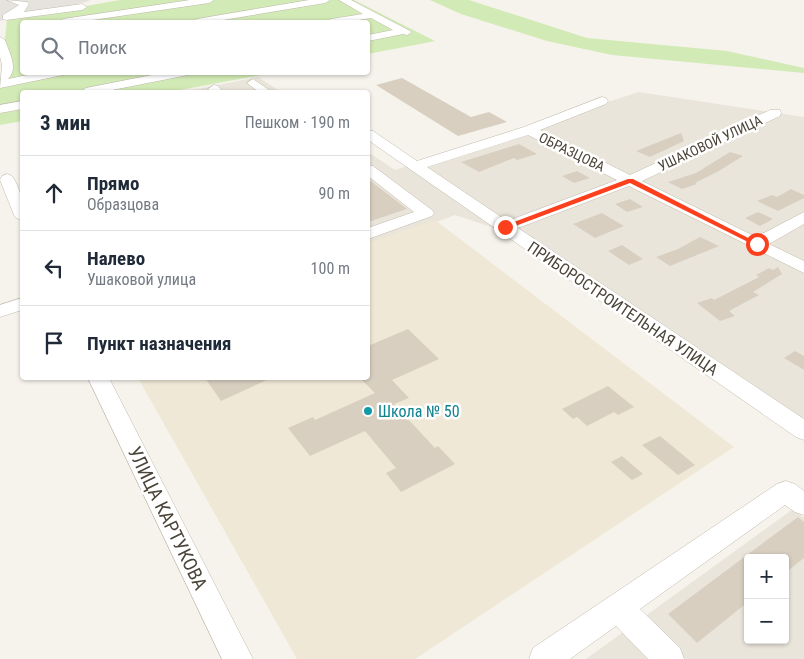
<!DOCTYPE html>
<html lang="ru">
<meta charset="utf-8">
<style>
body{margin:0;font-family:"Roboto Condensed",sans-serif;background:#f6f6f7;color:#1f2937}
.controls{position:absolute;right:15px;bottom:15px;display:grid;overflow:hidden;border-radius:5px;box-shadow:0 1px 4px #0004}
.controls button{width:45px;height:45px;display:grid;place-items:center;padding:0;border:0;border-bottom:1px solid #e0e1e3;background:#fff;color:#1f2937;font:25px sans-serif}
.stop{position:absolute;width:15px;height:15px;margin:-11px;border:4px solid #fc3f1d;border-radius:50%;background:#fff}
.stop.end{background:#fc3f1d;border-color:#fff;box-shadow:0 1px 5px #0008}
.list{margin:0;padding:0;list-style:none}
h2{display:flex;justify-content:space-between;align-items:center;height:65px;margin:0;padding:0 20px;font-size:21px}
h2 small{font-size:16px;font-weight:400;color:#747a83}
.list li{display:grid;grid-template-columns:32px 1fr auto;gap:15px;align-items:center;box-sizing:border-box;height:75px;padding:0 20px;border-top:1px solid #e0e1e3}
.list b{display:block;font-size:19px;white-space:nowrap}
.list p{margin:0;font-size:16px;white-space:nowrap;color:#747a83}
.list em{font-size:16px;font-style:normal;color:#747a83}
.icon{flex:none;width:28px;height:28px;fill:none;stroke:currentColor;stroke-width:2;stroke-linecap:round;stroke-linejoin:round}
.map{position:relative;flex:none;width:804px;height:659px;overflow:hidden}
.search{position:absolute;background:#fff;box-shadow:0 1px 4px #0004;left:20px;top:20px;width:350px;height:55px;display:flex;align-items:center;gap:12px;box-sizing:border-box;padding:0 18px;border-radius:5px;color:#747a83;font-size:19px}
.panel{position:absolute;background:#fff;box-shadow:0 1px 4px #0004;left:20px;top:90px;width:350px;height:290px;border-radius:5px}
.map>svg:first-child{display:block}
</style>
<div class="map">
<svg width="804" height="659" viewBox="0 0 804 659">
<rect width="100%" height="100%" fill="#f6f3ec"/>
<path fill="#eae5da" fill-rule="evenodd" d="M258 77 281 92H183Z
M639 92 804 117V423L497 229 455 215 368 248V152L395 170Z
M793 509 804 518V659H586ZM748 558H785V640H748Z"/>
<path fill="#e6e2dd" d="M0 0H88L90 1 0 21Z"/>
<path fill="#efe8d6" d="M435 220 734 447 415 659H297L138 378H368V243Z"/>
<path fill="#d2eab5" d="M120 0H354L435 41 368 54V22H22V72L272 73 169 92H22V121L0 125V84L7 20Z
M430 0H469L587 38 727 51 804 68V73L612 55 547 41 461 14Z"/>
<path fill="#d8cfc1" d="M402 78 471 117 489 112 507 122 458 136 376 85Z
M681 133 684 141 650 157 636 151Z
M519 144 537 154 517 160 514 158 479 172 461 162Z
M730 152 743 156 717 172 695 183 697 184 682 189 668 182 696 173Z
M577 171 590 178 574 183 562 176Z
M368 179 407 209 368 222Z
M791 189 804 195V198L778 211 757 201 772 195 777 197Z
M630 199 643 207 627 212 615 204Z
M758 212 773 219 760 226 745 218Z
M602 213 624 226 595 238 573 224Z
M700 237 719 246 670 266 656 257 678 249Z
M622 245 643 259 629 265 608 251Z
M778 267 782 274 753 292 759 295 729 311 735 316 720 321 697 303 712 298 714 300 759 277 756 275 769 268 773 270Z
M408 329 439 359 392 380 409 398 394 404 435 448 438 446 455 464 401 492 386 473 396 468 365 431 310 456 288 428 313 417 315 420 375 393 360 378H368V346Z
M795 351 804 356V370L784 358Z
M205 378H271L221 401Z
M608 386 634 407 618 415 614 412 587 426 577 417 573 419 562 409Z
M660 436 695 465 678 475 642 445Z
M622 456 643 474 632 480 611 462Z
M798 517 804 522V558L785 573V558H748V602L697 643 668 614Z"/>
<g fill="none" stroke-linecap="round" stroke-linejoin="round">
<g stroke="#c2bbae" stroke-width="1">
<path id="minor" d="M7 0 27 2 29 4 24 12 82 4 87 7 82 10 6 20 3 19V15L19 5Z
M190 0H214L209 3 79 22H58L63 19Z
M309 0H330L325 3 211 22H192L197 19Z
M339 0H351L412 32 407 35 403 34 368 41V35L393 30 371 18 346 22H326L331 19 363 14Z
M0 37 5 40C9 52 19 69 8 79L42 72H68L63 75 0 88 2 65 0 57Z
M167 72H193L188 75 102 92H80L86 88Z
M253 79 272 92H259L247 83Z
M214 85 218 86 223 92H211L208 89Z
M602 97 606 98 608 101 606 104 540 130 630 175 770 110H780L781 113 780 116 642 181 756 237 804 212V224L769 244 804 261V273L629 186 518 228 804 419V440L796 437 368 140V130L373 131 417 161 524 127ZM528 135 617 180 507 221 427 167Z
M22 101V109L0 113V105Z
M368 165 373 166 432 210 434 213 432 216 368 239V228L414 212 368 176Z
M7 174 12 176C22 190 22 203 22 220L16 218 14 215 0 180 2 176Z
M22 298V310L0 317V305Z
M88 378H109L253 659H222Z
M786 481 795 484 804 491V515L795 512 785 505 640 609 680 648 684 659H648L616 626 570 659H529L533 648 777 484Z"/>
</g>
<use href="#minor" fill="#fff" fill-rule="evenodd"/>
</g>
<path fill="#fc3f1d" d="M628 179H633L760 244 754 245 630 183 507 229 501 227Z"/>
<circle fill="#0f9aa8" stroke="#fff" stroke-width="2" cx="368" cy="411" r="5"/>
<g text-anchor="middle" stroke-width="5" stroke-linejoin="round" paint-order="stroke">
<g font-size="14" fill="#4b4439" stroke="#fff">
<text transform="translate(710 143) rotate(-25)" y="5">УШАКОВОЙ УЛИЦА</text>
<text transform="translate(572 152) rotate(26)" y="5">ОБРАЗЦОВА</text>
</g>
<g font-size="16" fill="#4b4439" stroke="#fff">
<text transform="translate(623 308) rotate(34)" y="6">ПРИБОРОСТРОИТЕЛЬНАЯ УЛИЦА</text>
</g>
<g font-size="16" fill="#0d838f" stroke="#fff" text-anchor="start">
<text x="378" y="417">Школа № 50</text>
</g>
<g font-size="19" fill="#4b4439" stroke="#fff">
<text transform="translate(168 518) rotate(64)" y="7">УЛИЦА КАРТУКОВА</text>
</g>
</g>
</svg>
<div class="controls">
<button>+</button>
<button>−</button>
</div>
<div class="stop" style="left:757px;top:244px"></div>
<div class="stop end" style="left:505px;top:227px"></div>
<div class="search"><svg class="icon" aria-label="search" viewBox="0 0 24 24"><circle cx="10" cy="10" r="6"/><path d="M15 15l6 6"/></svg>Поиск</div>
<section class="panel">
<h2>3 мин<small>Пешком · 190 m</small></h2>
<ul class="list">
<li><svg class="icon" aria-label="ahead" viewBox="0 0 24 24"><path d="M12 20V5M6 11l6-6 6 6"/></svg><div><b>Прямо</b><p>Образцова</p></div><em>90 m</em></li>
<li><svg class="icon" aria-label="left" viewBox="0 0 24 24"><path d="M17 20v-9H6M10 6l-5 5 5 5"/></svg><div><b>Налево</b><p>Ушаковой улица</p></div><em>100 m</em></li>
<li><svg class="icon" aria-label="arrive" viewBox="0 0 24 24"><path d="M6 21V4h12l-3 4 3 4H6"/></svg><div><b>Пункт назначения</b></div></li>
</ul>
</section>
</div>
